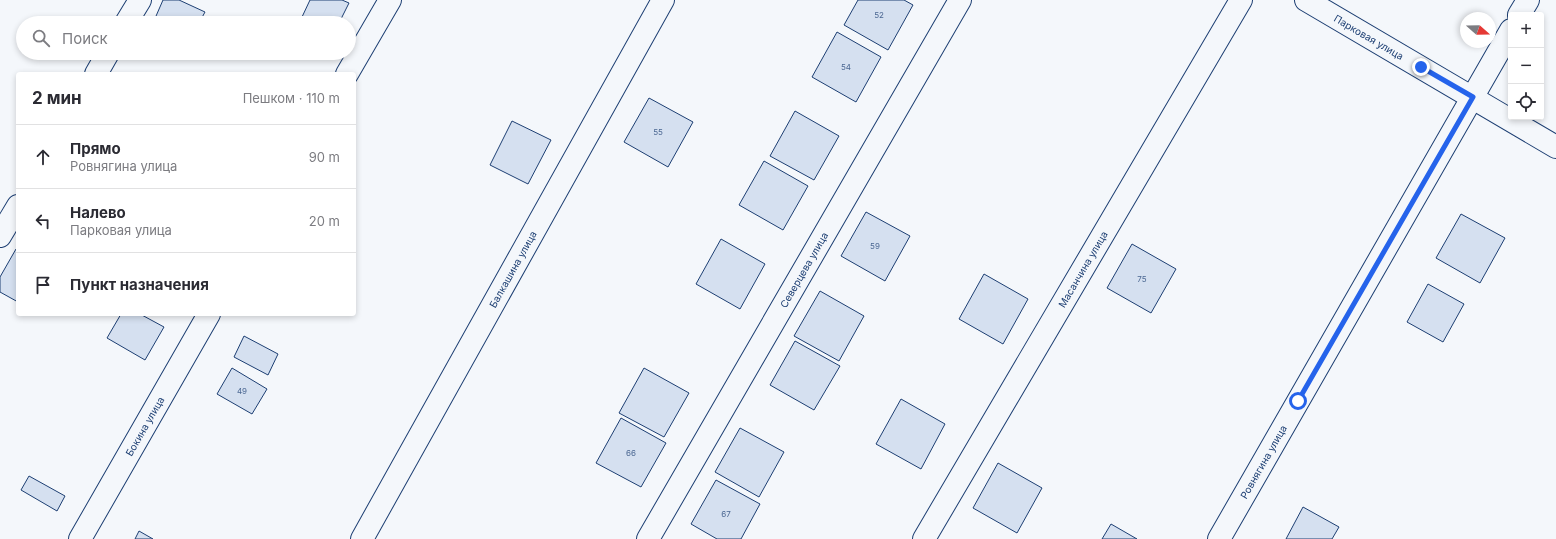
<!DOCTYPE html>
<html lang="ru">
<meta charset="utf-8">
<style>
body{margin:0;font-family:Inter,sans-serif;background:#f2f2f3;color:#2b2b33}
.controls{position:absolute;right:12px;top:12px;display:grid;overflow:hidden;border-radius:4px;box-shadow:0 2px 6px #0003}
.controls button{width:36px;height:36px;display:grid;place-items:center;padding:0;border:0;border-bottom:1px solid #e1e1e2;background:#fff;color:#2b2b33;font:20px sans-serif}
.compass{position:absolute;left:1460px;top:12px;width:36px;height:36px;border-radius:50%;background:#fff;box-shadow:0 2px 6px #0003;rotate:110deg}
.stop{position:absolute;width:12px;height:12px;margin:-9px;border:3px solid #2563eb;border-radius:50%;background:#fff}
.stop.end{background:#2563eb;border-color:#fff;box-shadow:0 1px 4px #0008}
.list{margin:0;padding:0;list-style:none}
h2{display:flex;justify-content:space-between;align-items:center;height:52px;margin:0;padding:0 16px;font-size:17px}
h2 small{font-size:13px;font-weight:400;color:#7c7c81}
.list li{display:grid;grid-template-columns:26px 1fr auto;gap:12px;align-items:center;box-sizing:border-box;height:64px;padding:0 16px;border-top:1px solid #e1e1e2}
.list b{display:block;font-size:15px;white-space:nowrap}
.list p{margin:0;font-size:13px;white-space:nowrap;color:#7c7c81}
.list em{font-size:13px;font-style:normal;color:#7c7c81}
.icon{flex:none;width:22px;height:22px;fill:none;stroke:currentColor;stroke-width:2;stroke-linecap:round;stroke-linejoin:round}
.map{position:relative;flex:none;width:1556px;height:539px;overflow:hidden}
.search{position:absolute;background:#fff;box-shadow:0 2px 6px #0003;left:16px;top:16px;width:340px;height:44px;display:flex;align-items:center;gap:10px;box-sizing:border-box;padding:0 14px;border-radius:22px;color:#7c7c81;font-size:15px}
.panel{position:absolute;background:#fff;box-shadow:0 2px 6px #0003;left:16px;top:72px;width:340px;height:244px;border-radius:4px}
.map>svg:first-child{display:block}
</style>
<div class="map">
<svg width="1556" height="539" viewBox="0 0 1556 539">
<rect width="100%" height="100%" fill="#f4f7fb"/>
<path fill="#d5e0f0" stroke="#1d3f73" d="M163 0H179L205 12 199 23H153Z
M310 0H342L349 3 339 23H313L302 17Z
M858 0H904L913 5 888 50 844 25Z
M837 32 881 57 856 102 812 77Z
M649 98 693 122 668 167 624 142Z
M795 111 839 136 814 180 770 156Z
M512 121 551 140 528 184 490 165Z
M764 161 808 186 783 230 739 205Z
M866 212 910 236 885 281 841 256Z
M1461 214 1505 238 1480 283 1436 258Z
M721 239 765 264 740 309 696 284Z
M1132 244 1176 269 1151 313 1107 288Z
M16 249 18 250V302L0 292V277Z
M984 274 1028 299 1003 344 959 319Z
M1428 284 1464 304 1443 342 1407 322Z
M820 291 864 316 839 361 794 336Z
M121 314H140L164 327 145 360 107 338Z
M244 336 278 354 268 375 234 357Z
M795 341 840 366 814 410 770 385Z
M232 368 267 389 252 414 217 394Z
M644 368 689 393 664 437 619 413Z
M901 399 945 424 921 469 876 444Z
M621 418 666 443 641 487 596 463Z
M740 428 784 452 759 497 715 472Z
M998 463 1042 488 1017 533 973 508Z
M29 476 65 496 57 511 21 490Z
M716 480 760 504 741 539H717L691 524Z
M1303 507 1339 527 1332 539H1286Z
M1111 524 1137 539H1102Z
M139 531 153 539H135Z"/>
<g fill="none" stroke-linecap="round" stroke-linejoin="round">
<g stroke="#1d3f73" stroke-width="24">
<g id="minor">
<path d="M1519 15 1528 0"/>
<path d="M126 23 140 0"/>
<path d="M96 74 108 53"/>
<path d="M347 74 390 0"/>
<path d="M0 236 18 206"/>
<path id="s1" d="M80 539 209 314"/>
<path id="s2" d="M362 539 663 0"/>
<path id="s3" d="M648 539 960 0"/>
<path id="s4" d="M924 539 1241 0"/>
<path id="s5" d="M1219 539 1511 30"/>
</g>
</g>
<g stroke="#1d3f73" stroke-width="24">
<g id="tertiary">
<path id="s6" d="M1306 0 1556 147"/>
</g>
</g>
<use href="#minor" stroke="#f4f7fb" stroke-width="22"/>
<use href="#tertiary" stroke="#f4f7fb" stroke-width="22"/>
</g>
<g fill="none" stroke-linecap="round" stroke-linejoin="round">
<path stroke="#2563eb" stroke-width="5" d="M1298 401 1473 97 1421 67"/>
</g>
<g text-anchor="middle" stroke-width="3" stroke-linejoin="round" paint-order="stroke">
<g font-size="8" fill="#4b6792">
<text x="879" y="18">52</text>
<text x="846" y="70">54</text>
<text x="658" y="135">55</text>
<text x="875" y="249">59</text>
<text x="1142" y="282">75</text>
<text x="242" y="394">49</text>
<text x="631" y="456">66</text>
<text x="726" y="517">67</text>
</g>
<g font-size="10" fill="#1d3f73" stroke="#f4f7fb">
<text dy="4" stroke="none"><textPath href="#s6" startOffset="73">Парковая улица</textPath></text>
<text dy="4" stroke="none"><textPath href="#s2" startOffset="309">Балкашина улица</textPath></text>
<text dy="4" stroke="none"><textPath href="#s3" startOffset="311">Северцева улица</textPath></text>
<text dy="4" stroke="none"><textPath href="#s4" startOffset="313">Масанчина улица</textPath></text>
<text dy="4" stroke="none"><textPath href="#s1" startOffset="130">Бокина улица</textPath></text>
<text dy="4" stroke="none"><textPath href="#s5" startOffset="89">Ровнягина улица</textPath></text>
</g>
</g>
</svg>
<div class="controls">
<button>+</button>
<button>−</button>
<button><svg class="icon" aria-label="locate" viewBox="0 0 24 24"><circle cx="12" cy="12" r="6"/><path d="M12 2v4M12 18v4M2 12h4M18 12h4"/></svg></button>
</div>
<svg class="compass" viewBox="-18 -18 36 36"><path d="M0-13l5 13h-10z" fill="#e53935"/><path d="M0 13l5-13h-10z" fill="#7c7c81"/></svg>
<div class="stop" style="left:1298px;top:401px"></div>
<div class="stop end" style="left:1421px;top:67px"></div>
<div class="search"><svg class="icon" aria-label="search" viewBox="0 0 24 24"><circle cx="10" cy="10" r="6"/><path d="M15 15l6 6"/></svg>Поиск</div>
<section class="panel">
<h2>2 мин<small>Пешком · 110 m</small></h2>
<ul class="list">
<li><svg class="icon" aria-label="ahead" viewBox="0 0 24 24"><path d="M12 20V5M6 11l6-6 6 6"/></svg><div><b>Прямо</b><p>Ровнягина улица</p></div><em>90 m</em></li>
<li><svg class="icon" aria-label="left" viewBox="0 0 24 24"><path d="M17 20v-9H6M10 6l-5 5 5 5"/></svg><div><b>Налево</b><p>Парковая улица</p></div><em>20 m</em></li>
<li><svg class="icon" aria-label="arrive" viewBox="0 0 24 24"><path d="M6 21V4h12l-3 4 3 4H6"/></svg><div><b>Пункт назначения</b></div></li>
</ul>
</section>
</div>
